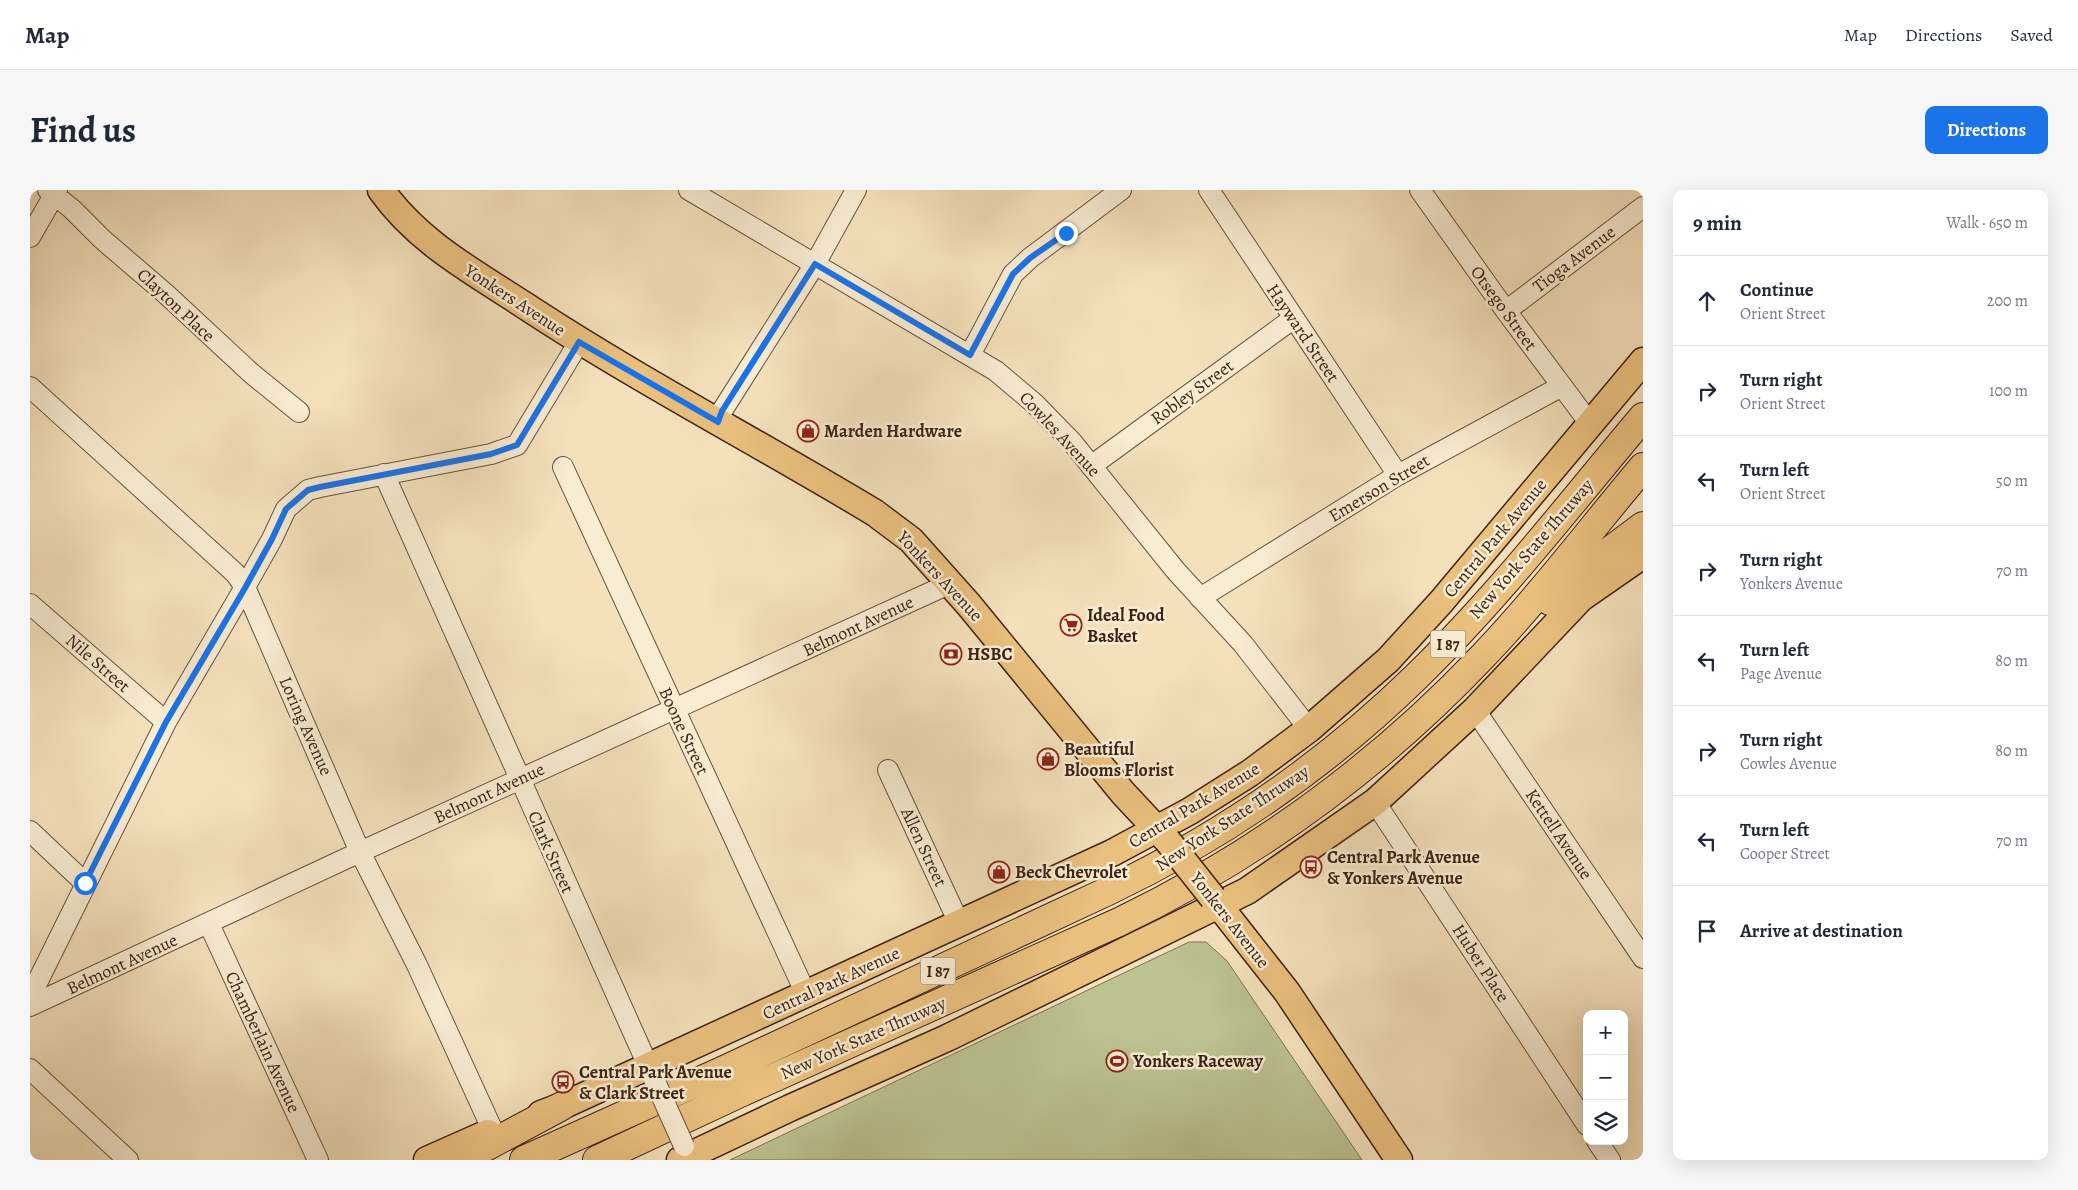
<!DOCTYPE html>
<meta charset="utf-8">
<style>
body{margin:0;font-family:Alegreya,serif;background:#f6f6f7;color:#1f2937}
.controls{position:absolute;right:15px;bottom:15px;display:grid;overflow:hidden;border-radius:10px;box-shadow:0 5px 20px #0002}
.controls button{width:45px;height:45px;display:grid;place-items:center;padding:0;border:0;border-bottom:1px solid #e0e1e3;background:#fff;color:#1f2937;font:25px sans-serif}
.stop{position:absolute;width:15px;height:15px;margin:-11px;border:4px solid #1a73e8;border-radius:50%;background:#fff}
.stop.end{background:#1a73e8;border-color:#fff;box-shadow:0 1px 5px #0008}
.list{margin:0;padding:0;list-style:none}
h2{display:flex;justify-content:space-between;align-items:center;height:65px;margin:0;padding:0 20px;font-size:21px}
h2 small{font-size:16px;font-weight:400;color:#747a83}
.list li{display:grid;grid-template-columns:32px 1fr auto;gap:15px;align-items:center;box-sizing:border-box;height:90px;padding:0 20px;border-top:1px solid #e0e1e3}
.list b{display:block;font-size:19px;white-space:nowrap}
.list p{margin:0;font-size:16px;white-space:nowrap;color:#747a83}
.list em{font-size:16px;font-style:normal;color:#747a83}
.icon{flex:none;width:28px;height:28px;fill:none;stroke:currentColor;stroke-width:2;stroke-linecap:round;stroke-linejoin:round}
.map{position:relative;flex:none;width:1613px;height:970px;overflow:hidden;border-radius:10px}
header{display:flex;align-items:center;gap:30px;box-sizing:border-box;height:70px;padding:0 25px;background:#fff;border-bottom:1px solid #e0e1e3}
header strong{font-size:24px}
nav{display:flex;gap:28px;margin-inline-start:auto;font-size:18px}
.intro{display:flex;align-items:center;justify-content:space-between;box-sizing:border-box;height:120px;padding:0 30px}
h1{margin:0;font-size:35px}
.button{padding:12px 22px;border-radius:10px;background:#1a73e8;color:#fff;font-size:18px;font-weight:700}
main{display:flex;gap:30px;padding:0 30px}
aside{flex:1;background:#fff;border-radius:10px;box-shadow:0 5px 20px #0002}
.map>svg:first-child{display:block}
</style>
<header>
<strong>Map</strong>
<nav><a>Map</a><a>Directions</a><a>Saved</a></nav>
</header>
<div class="intro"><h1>Find us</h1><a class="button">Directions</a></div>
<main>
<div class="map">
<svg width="1613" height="970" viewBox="0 0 1613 970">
<rect width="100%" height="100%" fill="#f4e1bc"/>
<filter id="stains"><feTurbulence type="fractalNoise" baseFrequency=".004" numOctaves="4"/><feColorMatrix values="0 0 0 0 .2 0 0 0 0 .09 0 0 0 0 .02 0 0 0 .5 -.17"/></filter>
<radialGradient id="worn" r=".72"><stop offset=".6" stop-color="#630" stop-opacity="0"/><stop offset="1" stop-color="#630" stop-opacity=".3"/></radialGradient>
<path fill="#bcc290" stroke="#7c7252" d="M1159 752H1176L1197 771 1332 970H700Z"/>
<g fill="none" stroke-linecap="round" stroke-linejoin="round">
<g stroke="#6a523e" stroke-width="22">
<path id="minor" d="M18 0 42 19 72 49 136 104 221 183 269 222
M659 0 966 181 1005 214 1042 252 1146 381 1213 454 1279 539
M1179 0 1368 285
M1390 0 1476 121 1561 235
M0 47 27 0
M1476 121 1613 17
M940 165 983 84 1000 68 1091 0
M0 197 205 383 215 397 330 662 387 775 463 941
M689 232 692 221 785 74 826 0
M1061 276 1264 128
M533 277 776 804
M354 284 624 889
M1170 408 1368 285 1532 196
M0 414 136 532
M1445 520 1613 768
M858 580 929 733
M1345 612 1557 935
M0 641 55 693
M179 734 288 970
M0 807 136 532 215 397 242 349 256 319 278 300 290 297 461 264 487 255 549 152
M0 816 330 662 919 394
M0 879 98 970
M1567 951 1580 970"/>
</g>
<g stroke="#3c2314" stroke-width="29">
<path id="major" d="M351 0C388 52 442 81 494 115 608 190 729 253 845 323L881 350 939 415 1093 603 1136 649
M1183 708 1257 802 1369 970
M511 924 532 916 1082 663 1160 621 1220 583 1279 539 1358 470 1411 412 1613 171
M397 970 458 943
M650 970 760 918 917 848 1217 701 1345 612 1445 520 1551 408 1613 365"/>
</g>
<g stroke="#3c2314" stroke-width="30">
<path id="highway" d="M1520 411 1545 387 1613 336
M431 970 532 916
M494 970 692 881 1078 701C1191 647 1297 574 1387 486 1469 406 1539 315 1613 227
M567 970 710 903 1089 732C1226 666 1349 576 1454 465 1510 406 1560 340 1613 277"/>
</g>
<use href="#minor" stroke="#f8ecd3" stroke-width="20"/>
<use href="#major" stroke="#eac07e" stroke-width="26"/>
<use href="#highway" stroke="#eac07e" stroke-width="28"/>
<g stroke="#6a523e" stroke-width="22" stroke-linecap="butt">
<path id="minor-bridge" d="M624 889 654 956"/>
</g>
<g stroke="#3c2314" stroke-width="29" stroke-linecap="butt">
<path id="major-bridge" d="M1137 650 1183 708"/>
</g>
<use href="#minor-bridge" stroke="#f8ecd3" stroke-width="20"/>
<use href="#major-bridge" stroke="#eac07e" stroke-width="26"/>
</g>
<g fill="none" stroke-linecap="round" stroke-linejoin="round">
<path stroke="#1a73e8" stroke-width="6" d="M55 693 136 532 215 398 242 349 256 319 278 300 290 297 461 264 487 255 549 152 688 232 692 221 785 74 940 165 983 84 1000 68 1036 43"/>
</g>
<defs>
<g id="shop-ring" transform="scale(1.125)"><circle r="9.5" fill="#f8ecd3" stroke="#8f2418" stroke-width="1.5"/><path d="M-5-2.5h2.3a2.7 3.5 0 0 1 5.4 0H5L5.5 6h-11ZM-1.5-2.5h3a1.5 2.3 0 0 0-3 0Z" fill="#8f2418"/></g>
<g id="supermarket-ring" transform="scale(1.125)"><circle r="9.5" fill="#f8ecd3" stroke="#8f2418" stroke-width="1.5"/><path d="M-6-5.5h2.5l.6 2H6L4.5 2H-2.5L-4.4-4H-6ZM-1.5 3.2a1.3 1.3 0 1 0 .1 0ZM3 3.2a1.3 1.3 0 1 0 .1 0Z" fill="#8f2418"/></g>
<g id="bank-ring" transform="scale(1.125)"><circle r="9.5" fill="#f8ecd3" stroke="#8f2418" stroke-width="1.5"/><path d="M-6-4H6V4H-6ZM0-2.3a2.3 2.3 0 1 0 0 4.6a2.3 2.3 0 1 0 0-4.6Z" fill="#8f2418"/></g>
<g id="bus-ring" transform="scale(1.125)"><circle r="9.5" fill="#f8ecd3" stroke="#8f2418" stroke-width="1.5"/><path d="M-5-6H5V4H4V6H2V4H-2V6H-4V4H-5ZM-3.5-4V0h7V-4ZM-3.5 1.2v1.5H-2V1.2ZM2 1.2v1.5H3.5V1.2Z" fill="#8f2418"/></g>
<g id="stadium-ring" transform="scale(1.125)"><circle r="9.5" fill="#f8ecd3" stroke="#8f2418" stroke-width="1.5"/><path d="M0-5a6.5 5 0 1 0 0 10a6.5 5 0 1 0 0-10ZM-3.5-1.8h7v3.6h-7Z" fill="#8f2418"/></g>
</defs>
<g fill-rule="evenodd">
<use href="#shop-ring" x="778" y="241"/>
<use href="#supermarket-ring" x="1041" y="435"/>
<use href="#bank-ring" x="921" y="464"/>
<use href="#shop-ring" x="1018" y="569"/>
<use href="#bus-ring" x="1281" y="677"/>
<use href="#shop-ring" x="969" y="682"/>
<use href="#stadium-ring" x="1087" y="871"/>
<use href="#bus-ring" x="533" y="892"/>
</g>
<g text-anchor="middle" stroke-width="5" stroke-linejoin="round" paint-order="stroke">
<g fill="#f8ecd3" stroke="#745f4d" stroke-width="1">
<rect x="1400.5" y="440.5" width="35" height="27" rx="4"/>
<rect x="890.5" y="767.5" width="35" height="27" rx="4"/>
</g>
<g font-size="16" font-weight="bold" fill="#3c2314">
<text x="1418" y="460">I 87</text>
<text x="908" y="787">I 87</text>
</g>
<g font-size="18" fill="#3c2314" stroke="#f8ecd3">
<text transform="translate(1544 69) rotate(-37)" y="6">Tioga Avenue</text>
<text transform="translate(485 110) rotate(33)" y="6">Yonkers Avenue</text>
<text transform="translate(146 115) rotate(43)" y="6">Clayton Place</text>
<text transform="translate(1474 118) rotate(54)" y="6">Otsego Street</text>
<text transform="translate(1273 143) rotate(56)" y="6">Hayward Street</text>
<text transform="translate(1162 202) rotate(-36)" y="6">Robley Street</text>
<text transform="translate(1030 244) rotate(47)" y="6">Cowles Avenue</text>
<text transform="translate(1349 298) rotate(-31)" y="6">Emerson Street</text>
<text transform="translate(1465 348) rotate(-50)" y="6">Central Park Avenue</text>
<text transform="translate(1501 359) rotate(-49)" y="6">New York State Thruway</text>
<text transform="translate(910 386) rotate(47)" y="6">Yonkers Avenue</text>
<text transform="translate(828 436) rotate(-25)" y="6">Belmont Avenue</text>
<text transform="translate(68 473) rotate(41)" y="6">Nile Street</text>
<text transform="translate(276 536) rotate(66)" y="6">Loring Avenue</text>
<text transform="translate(654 541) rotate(65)" y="6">Boone Street</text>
<text transform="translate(459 603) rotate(-25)" y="6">Belmont Avenue</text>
<text transform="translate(1164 615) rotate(-31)" y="6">Central Park Avenue</text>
<text transform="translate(1202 628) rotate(-33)" y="6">New York State Thruway</text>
<text transform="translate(1529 644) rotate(56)" y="6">Kettell Avenue</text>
<text transform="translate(894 657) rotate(65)" y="6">Allen Street</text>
<text transform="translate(521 662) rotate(66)" y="6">Clark Street</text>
<text transform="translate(1200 730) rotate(52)" y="6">Yonkers Avenue</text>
<text transform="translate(1451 773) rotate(57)" y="6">Huber Place</text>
<text transform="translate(92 774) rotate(-25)" y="6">Belmont Avenue</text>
<text transform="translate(801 793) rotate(-25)" y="6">Central Park Avenue</text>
<text transform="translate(833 848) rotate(-24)" y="6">New York State Thruway</text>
<text transform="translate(233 852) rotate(65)" y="6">Chamberlain Avenue</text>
</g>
<g font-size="18" font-weight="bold" fill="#3c2314" stroke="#f8ecd3" text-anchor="start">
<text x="794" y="247">Marden Hardware</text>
<text x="1057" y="431">Ideal Food<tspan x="1057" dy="21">Basket</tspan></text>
<text x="937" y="470">HSBC</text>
<text x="1034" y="565">Beautiful<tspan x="1034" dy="21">Blooms Florist</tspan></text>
<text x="1297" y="673">Central Park Avenue<tspan x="1297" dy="21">&amp; Yonkers Avenue</tspan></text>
<text x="985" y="688">Beck Chevrolet</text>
<text x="1103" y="877">Yonkers Raceway</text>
<text x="549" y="888">Central Park Avenue<tspan x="549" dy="21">&amp; Clark Street</tspan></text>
</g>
</g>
<rect width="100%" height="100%" filter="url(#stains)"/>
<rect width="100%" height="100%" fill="url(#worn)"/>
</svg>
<div class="controls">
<button>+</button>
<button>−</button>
<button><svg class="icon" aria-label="layers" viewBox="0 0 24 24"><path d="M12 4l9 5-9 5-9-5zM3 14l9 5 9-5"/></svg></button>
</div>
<div class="stop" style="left:55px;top:693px"></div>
<div class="stop end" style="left:1036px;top:43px"></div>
</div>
<aside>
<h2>9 min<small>Walk · 650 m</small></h2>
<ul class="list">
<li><svg class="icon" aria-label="ahead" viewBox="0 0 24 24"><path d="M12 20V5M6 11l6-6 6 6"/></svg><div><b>Continue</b><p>Orient Street</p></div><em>200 m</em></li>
<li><svg class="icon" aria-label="right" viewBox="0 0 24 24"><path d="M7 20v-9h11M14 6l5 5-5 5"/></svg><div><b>Turn right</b><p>Orient Street</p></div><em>100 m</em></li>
<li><svg class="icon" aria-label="left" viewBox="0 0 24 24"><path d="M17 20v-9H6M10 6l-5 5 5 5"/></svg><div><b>Turn left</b><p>Orient Street</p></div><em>50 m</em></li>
<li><svg class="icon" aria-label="right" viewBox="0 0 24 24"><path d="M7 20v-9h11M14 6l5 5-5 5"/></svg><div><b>Turn right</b><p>Yonkers Avenue</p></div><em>70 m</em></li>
<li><svg class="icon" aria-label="left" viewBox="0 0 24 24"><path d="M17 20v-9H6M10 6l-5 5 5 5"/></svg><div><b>Turn left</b><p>Page Avenue</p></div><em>80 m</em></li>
<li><svg class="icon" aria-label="right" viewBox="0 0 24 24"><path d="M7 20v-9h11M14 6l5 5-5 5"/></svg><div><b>Turn right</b><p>Cowles Avenue</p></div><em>80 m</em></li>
<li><svg class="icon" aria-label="left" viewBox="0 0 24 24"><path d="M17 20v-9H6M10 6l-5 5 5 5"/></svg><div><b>Turn left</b><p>Cooper Street</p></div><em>70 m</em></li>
<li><svg class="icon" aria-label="arrive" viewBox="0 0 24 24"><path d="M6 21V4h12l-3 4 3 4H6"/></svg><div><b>Arrive at destination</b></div></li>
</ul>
</aside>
</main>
